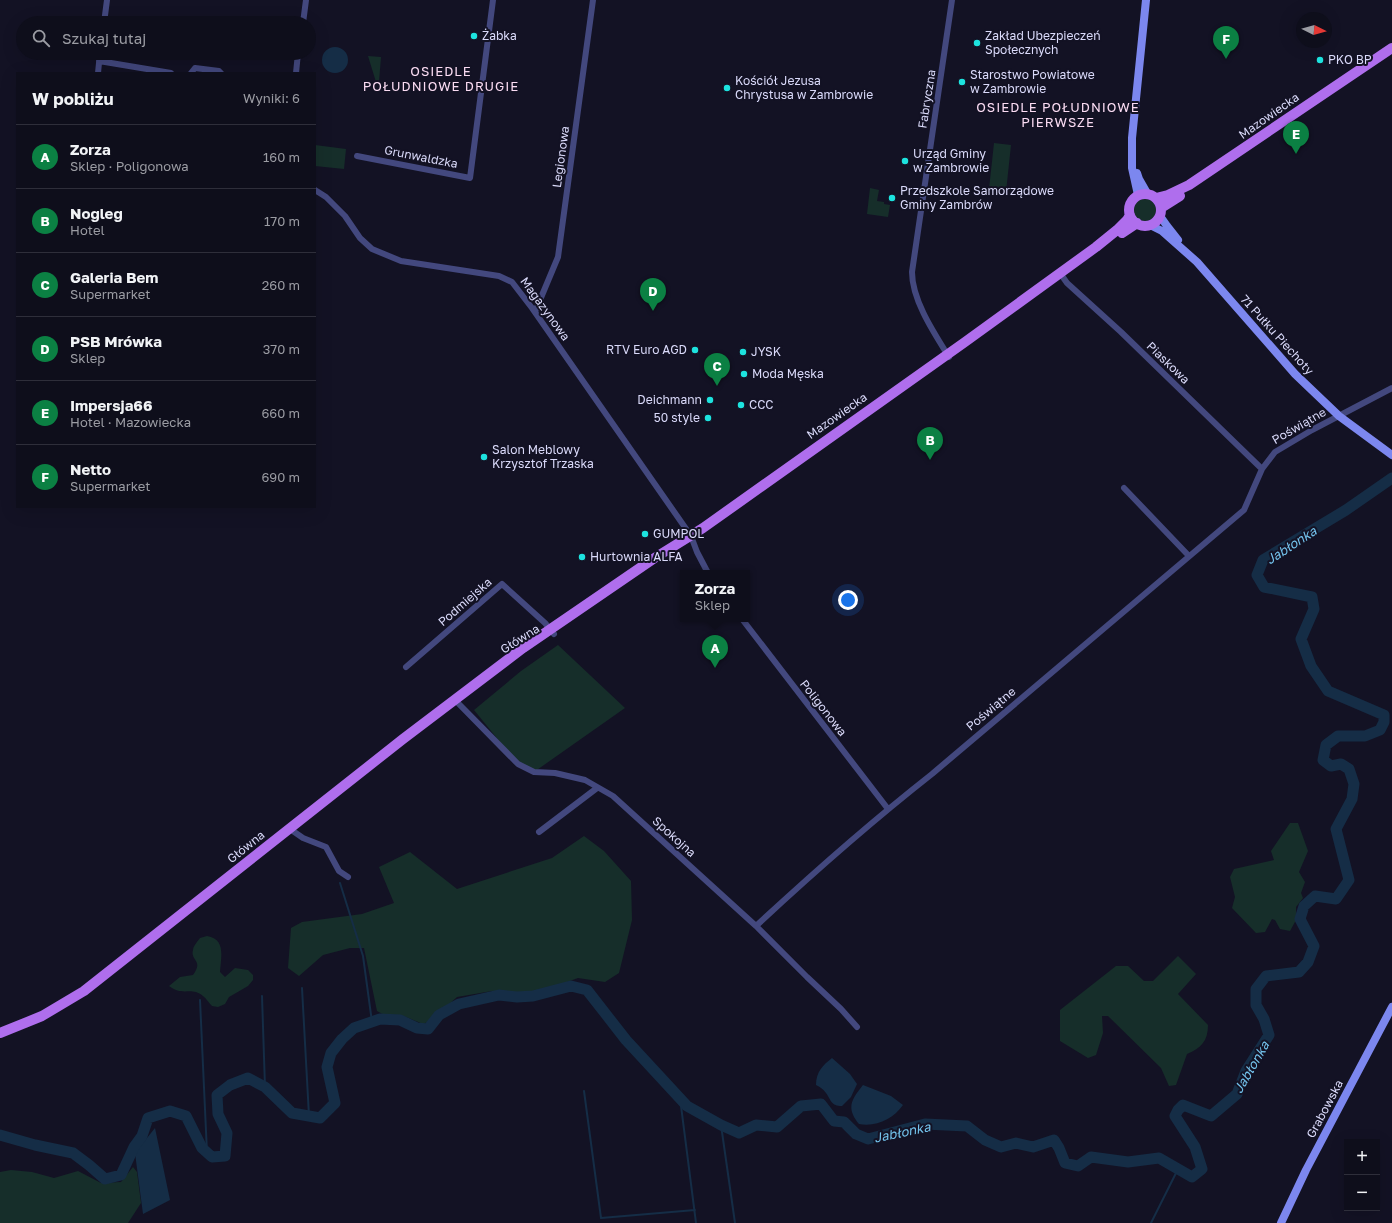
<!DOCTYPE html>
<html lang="pl">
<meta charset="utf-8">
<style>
body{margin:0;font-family:"Golos Text",sans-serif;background:#171724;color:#f1f3f6}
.controls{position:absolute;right:12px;bottom:12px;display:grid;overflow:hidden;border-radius:0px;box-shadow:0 4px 16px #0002}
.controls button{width:36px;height:36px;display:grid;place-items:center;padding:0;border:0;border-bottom:1px solid #2e2e3a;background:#0e0e1b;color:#f1f3f6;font:20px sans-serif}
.compass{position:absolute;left:1296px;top:12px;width:36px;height:36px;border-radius:50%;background:#0e0e1b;box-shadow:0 4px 16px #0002;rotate:95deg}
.you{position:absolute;left:848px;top:600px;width:14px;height:14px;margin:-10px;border:3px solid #fff;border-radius:50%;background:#1a73e8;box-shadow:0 0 0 6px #1a73e833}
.badge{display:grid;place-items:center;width:26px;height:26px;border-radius:50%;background:#0b8043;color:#fff;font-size:13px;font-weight:700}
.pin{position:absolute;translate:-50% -33px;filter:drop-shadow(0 1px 2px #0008)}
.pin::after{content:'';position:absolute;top:21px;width:14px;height:12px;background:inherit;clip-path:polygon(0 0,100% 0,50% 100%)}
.popup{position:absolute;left:680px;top:570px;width:70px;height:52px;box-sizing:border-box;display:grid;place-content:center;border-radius:0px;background:#0e0e1b;filter:drop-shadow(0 1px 3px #0005);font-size:13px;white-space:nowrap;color:#9b9ca3}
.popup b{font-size:15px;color:#f1f3f6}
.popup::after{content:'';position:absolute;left:50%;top:100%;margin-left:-8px;border:8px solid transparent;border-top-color:#0e0e1b}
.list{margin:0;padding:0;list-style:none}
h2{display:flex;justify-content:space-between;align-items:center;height:52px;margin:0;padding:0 16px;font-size:17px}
h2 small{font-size:13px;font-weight:400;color:#9b9ca3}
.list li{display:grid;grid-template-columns:26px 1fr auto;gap:12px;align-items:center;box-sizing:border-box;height:64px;padding:0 16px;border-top:1px solid #2e2e3a}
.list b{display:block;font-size:15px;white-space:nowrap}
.list p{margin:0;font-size:13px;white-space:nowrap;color:#9b9ca3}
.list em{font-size:13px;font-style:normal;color:#9b9ca3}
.icon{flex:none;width:22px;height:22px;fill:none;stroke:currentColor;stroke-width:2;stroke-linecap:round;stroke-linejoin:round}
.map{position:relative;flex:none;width:1392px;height:1223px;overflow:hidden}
.search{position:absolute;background:#0e0e1b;box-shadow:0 4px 16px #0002;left:16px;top:16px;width:300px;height:44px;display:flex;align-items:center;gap:10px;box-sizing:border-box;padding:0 14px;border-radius:22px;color:#9b9ca3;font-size:15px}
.panel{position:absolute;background:#0e0e1b;box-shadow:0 4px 16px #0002;left:16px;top:72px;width:300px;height:436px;border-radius:0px}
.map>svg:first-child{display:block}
</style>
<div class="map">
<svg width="1392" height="1223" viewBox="0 0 1392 1223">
<rect width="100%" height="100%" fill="#131224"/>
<path fill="#162e2a" d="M368 56 381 57 379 82H376Z
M994 143 1011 145 1006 192 989 189Z
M315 145 346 149 344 169 315 166Z
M870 188 879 190 877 201 884 202V204L890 205 888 217 867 214Z
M1134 210a11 11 0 1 1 22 0a11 11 0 1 1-22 0Z
M558 645 625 708 534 772 518 764 474 710 521 671Z
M1290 823H1298L1308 851 1299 872 1305 882 1301 893 1303 898 1296 907V920L1290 931 1280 929 1275 920 1272 919 1265 932 1256 933 1232 908 1235 897 1230 877 1234 869 1274 860 1271 851Z
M584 836 604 851 631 881 632 920 619 973 605 982 578 978 537 993 492 991 457 997 432 1020 423 1024 401 1015 386 1016 377 1011 364 948H350L323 955 299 976 288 968 291 928 302 922 362 914 394 903 379 867 410 852 457 889 552 858Z
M207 936C226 939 221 957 220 972L225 977 235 968 248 970 253 975V980L248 986 229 997 225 1004 218 1007 212 1006C209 1003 206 998 203 996 191 986 183 997 169 986L180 977 193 975C204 960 190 961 193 950 193 946 198 941 200 938Z
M1178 956 1196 974 1178 994 1208 1025C1208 1041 1201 1048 1187 1054L1176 1085 1169 1086 1161 1068 1108 1016H1102L1103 1033 1096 1055 1088 1058 1060 1041V1010L1116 966H1128L1144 981H1153Z
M133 1167 137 1172 141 1203 128 1223H0V1172L11 1170 32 1172 54 1178 78 1171 101 1183 121 1182Z"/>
<path fill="#152d46" d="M322 60a13 13 0 1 1 26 0a13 13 0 1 1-26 0Z
M832 1058 850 1074 857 1084 851 1097 842 1106C831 1106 831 1100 826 1093 823 1089 820 1087 816 1085 816 1072 823 1065 832 1058Z
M863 1085 891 1096 903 1105C893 1119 877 1127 859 1124 846 1108 851 1100 863 1085Z
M155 1128 170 1200 143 1214 135 1153Z"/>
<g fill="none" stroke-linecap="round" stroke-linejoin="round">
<path stroke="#152d46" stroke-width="2" d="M340 883 363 956 372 1022
M302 988 309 1116
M262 996 265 1087
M200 1000 207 1153
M584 1091 601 1218 695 1210
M680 1098 696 1223
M721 1125 735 1223
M1151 1223 1178 1169"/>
<path stroke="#152d46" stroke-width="11" d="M0 1135 35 1145 73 1153 89 1165 105 1179 121 1175 134 1147 142 1136 148 1118 170 1111 186 1116 202 1148 212 1157 225 1156 227 1133 218 1114 217 1095 230 1085 248 1078 265 1087 292 1113 320 1118 335 1103 327 1067 331 1053 342 1039 354 1028 380 1019 400 1020 417 1028 428 1029 439 1015 459 1004 499 995 517 997 533 996 571 986 587 990 626 1040 687 1106 721 1125 739 1133 756 1125 777 1127 801 1106 821 1104 834 1121 844 1122 856 1134 868 1139 925 1124 967 1126 985 1140 1001 1147 1016 1143 1033 1147 1054 1140 1059 1148 1065 1163 1078 1166 1091 1157 1128 1162 1159 1158 1192 1177 1202 1169 1195 1147 1175 1116 1178 1110 1183 1105 1211 1116 1237 1094 1246 1071 1269 1035 1264 1019 1256 1005V989L1266 976 1299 972 1308 962 1314 946 1300 919 1304 906 1315 896 1336 899 1349 880 1336 829 1352 799 1354 784 1349 769 1341 764 1331 766 1323 760 1326 745 1338 736H1365L1380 730 1384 722V715L1328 691 1311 666 1301 639 1314 609 1312 597 1264 587 1257 575 1263 560 1346 510 1392 478"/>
<path stroke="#43487e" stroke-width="6" d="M104 23 107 0
M303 23 306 0
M99 61 171 73
M98 73 100 53
M191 73 195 68 219 71 221 73
M296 73 298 53
M357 156 470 178 493 0
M315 190 326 197 345 216 360 238 372 249 401 261 499 276 512 282 532 308 691 536 697 552 708 573
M1060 273 1067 283 1121 332 1262 469
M535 312 558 257 593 0
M949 357C934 333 912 300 912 272L952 0
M1124 488 1189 556
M742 619 888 809
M406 667 502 584 545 623 554 634
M455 700 518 764 534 772 555 773 585 780 613 796 756 926 807 977 841 1009 857 1027
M290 829 303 838 326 847 339 871 348 877
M539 832 597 788
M756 926C813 873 871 822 932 774L1244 510 1262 469 1275 452 1312 430 1392 388"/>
<path stroke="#7c87ef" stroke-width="8" d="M1137 173 1139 179 1147 193
M1138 195 1132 168V138L1146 0
M1160 216 1167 226 1178 240
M1150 225 1162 231 1197 262 1295 374 1339 416 1392 455
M1281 1223 1306 1170 1392 1007"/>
<path stroke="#af6eed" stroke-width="10" d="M1129 210a16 16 0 1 1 32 0a16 16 0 1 1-32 0Z
M1156 198 1168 195 1189 185 1392 48
M1161 208 1180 196
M1122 233 1137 223
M0 1033 42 1016 84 991 403 739 523 648 653 559 703 528 965 342 1096 247 1117 230 1127 220 1130 215"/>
</g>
<g fill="#1de3df" stroke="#131224" stroke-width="1.5">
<circle cx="474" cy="36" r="4"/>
<circle cx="977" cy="43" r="4"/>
<circle cx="1320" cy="60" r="4"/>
<circle cx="962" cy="82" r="4"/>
<circle cx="727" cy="88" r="4"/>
<circle cx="905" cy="161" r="4"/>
<circle cx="892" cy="198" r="4"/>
<circle cx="695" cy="350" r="4"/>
<circle cx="743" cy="352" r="4"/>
<circle cx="744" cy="374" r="4"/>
<circle cx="710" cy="400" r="4"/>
<circle cx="741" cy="405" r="4"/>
<circle cx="708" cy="418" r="4"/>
<circle cx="484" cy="457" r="4"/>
<circle cx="645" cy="534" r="4"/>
<circle cx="582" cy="557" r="4"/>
</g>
<g text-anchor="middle" stroke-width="4" stroke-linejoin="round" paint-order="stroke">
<g font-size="12" fill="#dadafa" stroke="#131224" text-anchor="start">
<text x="482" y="40">Żabka</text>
<text x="985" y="40">Zakład Ubezpieczeń<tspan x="985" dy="14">Społecznych</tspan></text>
<text x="1328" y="64">PKO BP</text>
<text x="970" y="79">Starostwo Powiatowe<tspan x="970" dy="14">w Zambrowie</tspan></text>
<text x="735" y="85">Kościół Jezusa<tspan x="735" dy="14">Chrystusa w Zambrowie</tspan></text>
<text x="913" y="158">Urząd Gminy<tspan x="913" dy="14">w Zambrowie</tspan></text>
<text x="900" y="195">Przedszkole Samorządowe<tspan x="900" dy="14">Gminy Zambrów</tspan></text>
<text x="687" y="354" text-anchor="end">RTV Euro AGD</text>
<text x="751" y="356">JYSK</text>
<text x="752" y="378">Moda Męska</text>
<text x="702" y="404" text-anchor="end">Deichmann</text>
<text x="749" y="409">CCC</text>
<text x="700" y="422" text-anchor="end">50 style</text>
<text x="492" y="454">Salon Meblowy<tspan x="492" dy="14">Krzysztof Trzaska</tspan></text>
<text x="653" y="538">GUMPOL</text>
<text x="590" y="561">Hurtownia ALFA</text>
</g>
<g font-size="12" fill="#dadafa" stroke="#131224">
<text transform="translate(927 99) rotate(-81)" y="4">Fabryczna</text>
<text transform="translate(1269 116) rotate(-35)" y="4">Mazowiecka</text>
<text transform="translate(421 157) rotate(11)" y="4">Grunwaldzka</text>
<text transform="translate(561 157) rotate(-82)" y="4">Legionowa</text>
<text transform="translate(545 309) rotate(54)" y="4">Magazynowa</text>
<text transform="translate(1277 335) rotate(48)" y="4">71 Pułku Piechoty</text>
<text transform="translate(1168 363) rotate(44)" y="4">Piaskowa</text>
<text transform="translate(837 416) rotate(-35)" y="4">Mazowiecka</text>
<text transform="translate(1299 426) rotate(-30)" y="4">Poświątne</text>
<text transform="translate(465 602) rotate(-41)" y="4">Podmiejska</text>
<text transform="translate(520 639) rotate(-32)" y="4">Główna</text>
<text transform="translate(823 708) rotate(52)" y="4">Poligonowa</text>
<text transform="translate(991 709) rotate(-40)" y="4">Poświątne</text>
<text transform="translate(674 837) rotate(42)" y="4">Spokojna</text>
<text transform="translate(246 847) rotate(-39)" y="4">Główna</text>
<text transform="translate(1325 1109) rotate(-62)" y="4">Grabowska</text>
</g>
<g font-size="13" letter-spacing="1" fill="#fbdcf3" stroke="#131224">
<text x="441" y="76">OSIEDLE<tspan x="441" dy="15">POŁUDNIOWE DRUGIE</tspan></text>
<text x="1058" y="112">OSIEDLE POŁUDNIOWE<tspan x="1058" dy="15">PIERWSZE</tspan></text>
</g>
<g font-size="13" font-style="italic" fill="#74c4ee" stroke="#131224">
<text transform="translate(1291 545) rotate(-33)" y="5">Jabłonka</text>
<text transform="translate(1251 1067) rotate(-60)" y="5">Jabłonka</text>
<text transform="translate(902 1132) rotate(-12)" y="5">Jabłonka</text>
</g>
</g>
</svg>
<div class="controls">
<button>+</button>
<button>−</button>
</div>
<svg class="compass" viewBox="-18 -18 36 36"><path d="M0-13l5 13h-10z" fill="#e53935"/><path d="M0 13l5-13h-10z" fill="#9b9ca3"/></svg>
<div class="you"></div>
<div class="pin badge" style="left:715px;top:668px">A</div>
<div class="popup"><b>Zorza</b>Sklep</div>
<div class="pin badge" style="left:930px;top:460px">B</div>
<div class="pin badge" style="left:717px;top:386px">C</div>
<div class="pin badge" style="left:653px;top:311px">D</div>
<div class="pin badge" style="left:1296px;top:154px">E</div>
<div class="pin badge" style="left:1226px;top:59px">F</div>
<div class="search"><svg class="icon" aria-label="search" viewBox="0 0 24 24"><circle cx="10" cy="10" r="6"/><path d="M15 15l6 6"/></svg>Szukaj tutaj</div>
<section class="panel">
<h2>W pobliżu<small>Wyniki: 6</small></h2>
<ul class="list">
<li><span class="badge">A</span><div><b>Zorza</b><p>Sklep · Poligonowa</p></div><em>160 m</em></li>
<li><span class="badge">B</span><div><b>Nogleg</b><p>Hotel</p></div><em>170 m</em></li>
<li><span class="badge">C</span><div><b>Galeria Bem</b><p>Supermarket</p></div><em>260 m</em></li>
<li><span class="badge">D</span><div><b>PSB Mrówka</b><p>Sklep</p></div><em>370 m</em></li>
<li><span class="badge">E</span><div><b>Impersja66</b><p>Hotel · Mazowiecka</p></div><em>660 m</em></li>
<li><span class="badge">F</span><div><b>Netto</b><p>Supermarket</p></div><em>690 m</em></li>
</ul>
</section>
</div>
